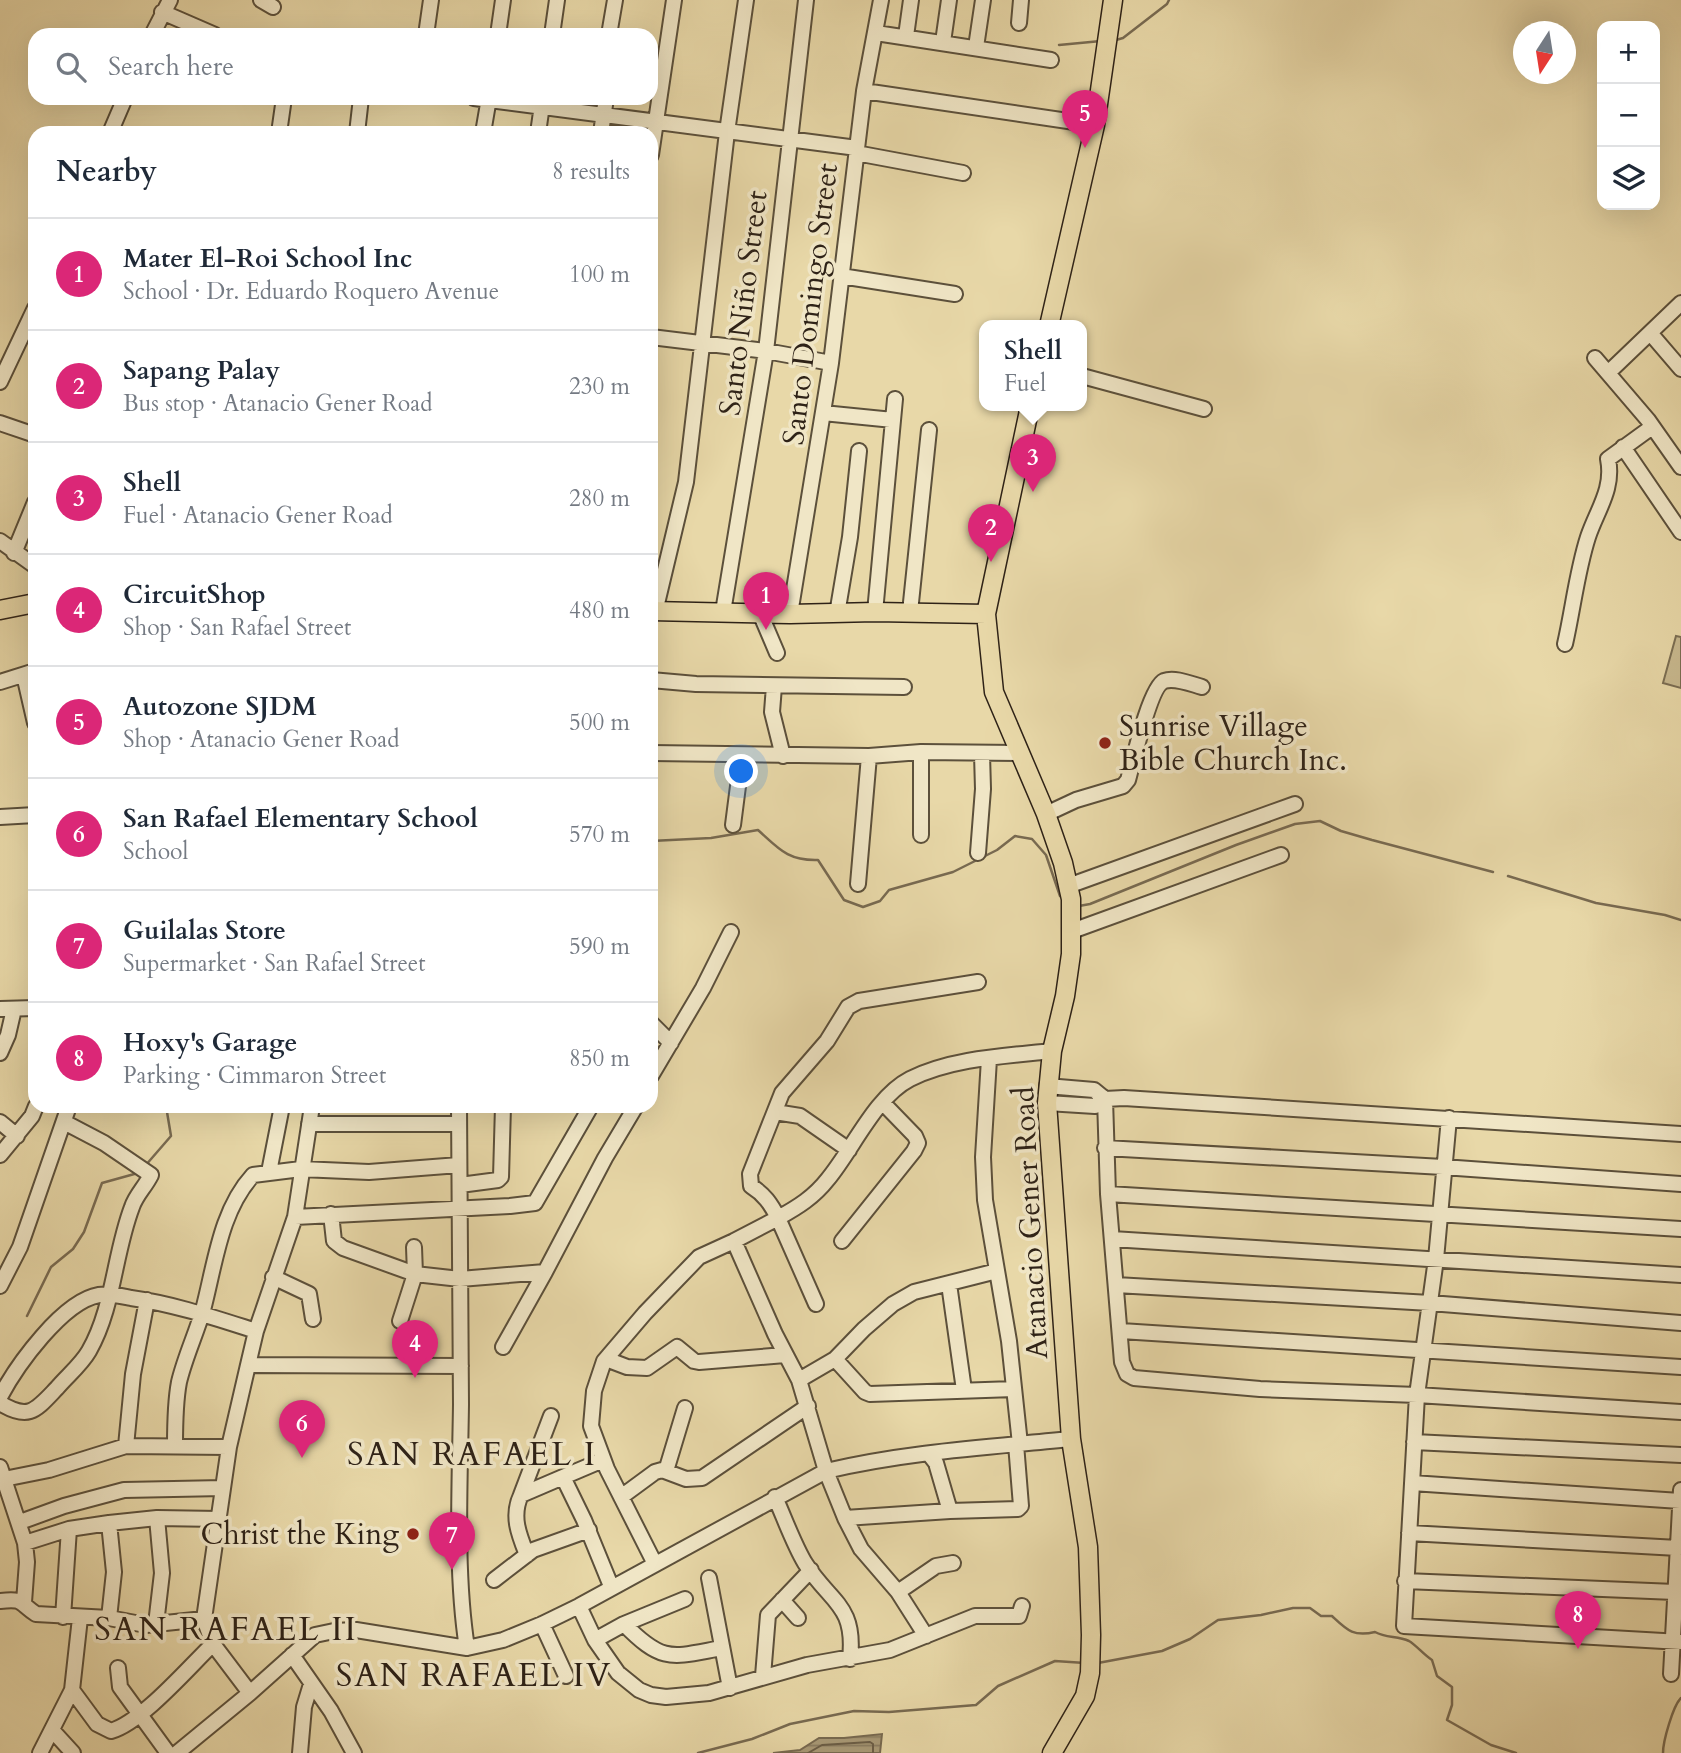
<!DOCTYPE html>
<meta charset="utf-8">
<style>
body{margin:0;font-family:Cardo,serif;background:#f2f2f3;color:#1f2937}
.controls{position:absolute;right:21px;top:21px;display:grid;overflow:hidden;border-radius:14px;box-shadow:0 7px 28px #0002}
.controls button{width:63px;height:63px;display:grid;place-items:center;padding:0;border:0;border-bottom:2px solid #e0e1e3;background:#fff;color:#1f2937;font:35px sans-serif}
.compass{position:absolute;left:1513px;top:21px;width:63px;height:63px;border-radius:50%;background:#fff;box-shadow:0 7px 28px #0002;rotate:192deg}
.you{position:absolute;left:742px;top:772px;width:24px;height:24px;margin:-18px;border:5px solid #fff;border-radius:50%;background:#1a73e8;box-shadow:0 0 0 10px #1a73e833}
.badge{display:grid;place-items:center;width:46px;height:46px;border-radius:50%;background:#db2777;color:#fff;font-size:23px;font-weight:700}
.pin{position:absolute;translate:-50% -58px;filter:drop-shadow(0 2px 4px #0008)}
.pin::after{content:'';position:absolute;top:37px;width:24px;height:21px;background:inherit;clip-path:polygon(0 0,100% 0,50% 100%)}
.popup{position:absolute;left:979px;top:320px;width:108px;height:91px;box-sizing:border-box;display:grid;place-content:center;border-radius:14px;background:#fff;filter:drop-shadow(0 2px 5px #0005);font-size:23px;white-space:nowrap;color:#747a83}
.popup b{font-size:26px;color:#1f2937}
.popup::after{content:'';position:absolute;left:50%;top:100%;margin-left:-14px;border:14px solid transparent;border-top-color:#fff}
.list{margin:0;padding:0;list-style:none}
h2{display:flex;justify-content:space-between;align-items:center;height:91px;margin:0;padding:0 28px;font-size:30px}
h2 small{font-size:23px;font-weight:400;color:#747a83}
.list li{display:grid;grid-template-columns:46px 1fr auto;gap:21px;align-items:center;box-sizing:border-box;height:112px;padding:0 28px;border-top:2px solid #e0e1e3}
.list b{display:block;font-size:26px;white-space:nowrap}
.list p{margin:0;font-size:23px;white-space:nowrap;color:#747a83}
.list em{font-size:23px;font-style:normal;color:#747a83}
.icon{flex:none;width:38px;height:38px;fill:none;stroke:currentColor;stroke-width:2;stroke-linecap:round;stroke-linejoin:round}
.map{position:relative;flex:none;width:1681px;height:1753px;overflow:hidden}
.search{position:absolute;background:#fff;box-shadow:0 7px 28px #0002;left:28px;top:28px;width:630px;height:77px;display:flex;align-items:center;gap:18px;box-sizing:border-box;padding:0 24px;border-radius:21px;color:#747a83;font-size:26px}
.panel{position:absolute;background:#fff;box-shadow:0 7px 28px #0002;left:28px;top:126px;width:630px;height:987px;border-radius:21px}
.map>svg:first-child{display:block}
</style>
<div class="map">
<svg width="1681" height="1753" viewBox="0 0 1681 1753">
<defs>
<pattern id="water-rules" width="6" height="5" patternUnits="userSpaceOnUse" patternTransform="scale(1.75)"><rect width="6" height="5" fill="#a99a77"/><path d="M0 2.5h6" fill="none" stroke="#8a7d61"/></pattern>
</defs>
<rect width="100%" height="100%" fill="#e8d8a8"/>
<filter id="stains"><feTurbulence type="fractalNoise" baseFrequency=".00286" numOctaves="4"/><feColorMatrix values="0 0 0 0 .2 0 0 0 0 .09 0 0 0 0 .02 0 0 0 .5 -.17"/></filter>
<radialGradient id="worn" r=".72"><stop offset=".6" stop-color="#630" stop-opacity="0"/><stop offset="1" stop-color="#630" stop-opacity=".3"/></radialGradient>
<path fill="#c8b98f" stroke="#7b6e53" stroke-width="2" d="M1676 636 1681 637V688L1663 683Z"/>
<path fill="url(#water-rules)" stroke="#786a51" stroke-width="2" d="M882 1734 880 1753H773L800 1750 819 1738H844Z"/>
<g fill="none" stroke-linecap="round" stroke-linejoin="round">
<path stroke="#6c5e47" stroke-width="2" d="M808 1753 822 1745 870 1742 873 1744V1753"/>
<path stroke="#786a51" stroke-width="2.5" d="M1116 40 1123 38 1167 4 1169 0
M1059 45 1101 41
M651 841 711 838 758 830C779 849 788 861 818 860L844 900 863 907 880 901 889 890 953 872 997 850 1015 836 1032 839 1046 855 1060 896
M1508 876 1596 903 1665 915 1681 920
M1079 906 1090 904 1236 845 1295 824 1320 821 1341 831 1372 840 1493 872
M145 1166 171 1136 166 1106
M27 1316 51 1267 73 1249 84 1232 102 1183 138 1173
M1098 1663 1162 1651 1190 1639 1218 1620 1261 1615 1293 1608H1310L1321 1616H1332C1347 1630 1353 1637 1375 1632 1386 1638 1397 1636 1409 1641 1416 1645 1424 1655 1432 1660L1437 1676 1452 1687V1705L1447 1720 1491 1745 1516 1753
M698 1753 752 1739 790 1724 854 1711 889 1712 976 1705 998 1686 1055 1661 1085 1663
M1663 1753C1663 1741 1673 1706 1681 1698"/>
<g stroke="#5c503b" stroke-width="18">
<path id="minor" d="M261 0 273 7
M162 12 215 35
M1019 23 1021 0
M876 33 1051 60
M152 35 170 0
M426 35 431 0
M498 35 503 0
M552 35 557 0
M609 35 615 0
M906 36 911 0
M943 42 949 0
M976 47 983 0
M864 91 1095 125
M474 98 857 148
M110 133 125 98
M279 133 284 98
M357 133 361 98
M483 133 489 98
M538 133 543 98
M601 133 606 98
M856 153 963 173
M651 155 674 0
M841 276 955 294
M1651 334 1681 369
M651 337 766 351 831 363
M1595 358 1648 420 1681 467
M1609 372 1681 303
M1082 376 1204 409
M0 382 35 308
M823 413 893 420
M0 423 35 435
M1623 447 1681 532
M0 541 35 566
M14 553 35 502
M655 612 686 482 727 132 746 0
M723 612 766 351 806 0
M875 612 895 399
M910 612 929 430
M760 613 777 653
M790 614 831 363 864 91 881 0
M837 614 850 537 859 451
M1565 644C1573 609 1577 571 1588 537 1597 510 1614 489 1608 459L1652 427
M24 675 35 723
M651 680 696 684 904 687
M0 682 35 671
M774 686 772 712 783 756
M921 752V835
M651 753 869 756 921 752 1021 753
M1046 814 1076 800 1123 786 1128 780C1133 762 1150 687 1164 681 1175 677 1191 684 1202 687
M0 817 35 815
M733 825 742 755
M978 853 983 789 982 754
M858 884 869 756
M1068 886 1295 804
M1072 931 1281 855
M0 1009 35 1008
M651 1023 671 1043
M0 1053 8 1035 14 1009
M989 1059 983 1157 985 1200 1009 1341 1020 1444
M651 1076 703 988 731 932
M1047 1086 1094 1090 1105 1099
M1105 1099 1108 1194 1122 1362 1127 1374 1134 1378 1260 1389 1417 1395 1681 1412
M1047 1103 1095 1106 1105 1099 1124 1098 1681 1134
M459 1106C459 1205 461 1304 461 1404 460 1482 455 1571 467 1648
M775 1112 800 1116 849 1150
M1449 1118 1436 1259 1417 1395 1404 1626 1681 1642
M0 1122 17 1136
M309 1124H459
M1105 1148 1443 1167 1681 1184
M0 1155 32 1116 36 1106
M269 1172 282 1106
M460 1185 498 1180 501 1177 503 1106
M1108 1194 1681 1229
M331 1214 334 1241 343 1248 415 1274 460 1279 545 1272 605 1158 636 1106
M295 1217 312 1106
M1112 1239 1681 1275
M734 1241 775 1334 799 1380 826 1471 845 1518 861 1549 898 1592 926 1636
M842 1241 914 1151 918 1143 915 1136 883 1103
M273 1277 309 1294 313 1319
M949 1284 964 1390
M1116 1285 1430 1303 1681 1323
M0 1286 20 1247 69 1106
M816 1304 778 1218C798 1207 814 1197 828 1179 853 1149 875 1097 910 1079 952 1058 1006 1056 1052 1051
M400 1321 415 1274 414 1247
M1121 1331 1681 1367
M503 1347 545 1272
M606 1359 627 1367 647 1368 677 1347 694 1361 699 1362 785 1355
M835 1359 865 1392 870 1394 1014 1389
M248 1365 256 1331 295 1217 510 1206 535 1203 591 1106
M799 1380 835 1359 864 1329 893 1304 914 1292 997 1271
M0 1397C17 1365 63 1301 99 1295 110 1293 121 1296 131 1298 174 1304 215 1318 256 1331
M0 1403C29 1421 36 1410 57 1388 67 1376 81 1365 89 1351 114 1307 114 1254 132 1207 136 1195 145 1187 151 1175L104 1143 64 1122
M1414 1442 1681 1455
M126 1446 133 1374 147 1300
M175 1446C175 1425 175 1403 179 1382 185 1357 196 1334 203 1310 215 1265 220 1211 253 1175L301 1169 369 1172 459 1165
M929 1454 936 1463 950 1511
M603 1460 563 1477 584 1520 611 1586
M0 1467 25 1543 27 1562 24 1602
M666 1471 685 1408
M4 1479 49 1470 126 1446 229 1447
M1412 1483 1680 1501
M521 1495 551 1416
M621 1497 655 1472 662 1470 686 1479 702 1478 808 1406
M775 1497C784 1517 794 1545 805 1563 830 1603 856 1604 850 1659
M845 1518 950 1511 1018 1509 1021 1506 1016 1444
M20 1522 64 1506 124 1490 223 1488
M1409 1533 1678 1548
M25 1543 69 1529 109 1523
M527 1555C519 1535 511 1516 521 1495L563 1477
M655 1564 607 1469 591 1426 594 1391 604 1361 645 1313 699 1257 734 1241 778 1218C771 1204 764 1194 751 1186L750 1174 782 1093 827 1041 848 1007 859 1001 978 982
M709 1578 730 1688
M494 1580 533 1550 589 1530
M1405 1581 1675 1592
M898 1592 936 1566 953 1563
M782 1600 798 1618
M0 1601C24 1598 19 1603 36 1614L109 1618 146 1625 204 1619
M579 1606 595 1640 618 1673 639 1690 651 1695 666 1697 709 1693 807 1665 890 1650 975 1616H1019L1022 1606
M63 1617 69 1529
M109 1618 114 1572 109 1523 157 1518 219 1519
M156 1624 162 1573 157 1518
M542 1624 566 1676
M624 1624C663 1664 672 1657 722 1648
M595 1640 624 1624 685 1599
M292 1655 331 1711 354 1753
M118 1668 120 1687 168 1753
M1671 1674 1681 1490
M763 1676 768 1615 811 1570
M72 1690 97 1724 111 1731C142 1722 188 1668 213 1644
M250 1693 213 1644 204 1619 229 1447 248 1365 461 1366
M52 1730 73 1753
M40 1753 72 1690 80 1618
M177 1753 250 1693 315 1635 334 1631 356 1630 467 1648 503 1640 542 1624 579 1606 826 1471C906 1452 990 1447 1071 1439
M300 1753 304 1707 311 1684"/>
</g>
<g stroke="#2e2217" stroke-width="21">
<path id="major" d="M1049 326 1095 125 1113 0
M1030 406 986 614 994 692 1046 814 1063 863 1071 899V954L1065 996 1052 1051 1047 1103 1071 1439 1088 1547 1091 1635 1090 1673 1085 1696 1052 1753
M0 610 35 603
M651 611 790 614 875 612 986 614"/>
</g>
<use href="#minor" stroke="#f0e6c6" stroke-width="14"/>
<use href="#major" stroke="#e8d8a8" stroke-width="18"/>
</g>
<g fill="#8f2418" stroke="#f0e6c6" stroke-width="2.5">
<circle cx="1105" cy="743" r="7"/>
<circle cx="413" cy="1534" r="7"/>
</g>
<g text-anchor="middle" stroke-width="7" stroke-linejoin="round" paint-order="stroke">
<g font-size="30" fill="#2e2217" stroke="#f0e6c6">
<text transform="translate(743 303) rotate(-83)" y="10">Santo Niño Street</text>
<text transform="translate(810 304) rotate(-83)" y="10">Santo Domingo Street</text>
<text transform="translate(1030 1223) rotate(-93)" y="10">Atanacio Gener Road</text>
</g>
<g font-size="30" fill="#2e2217" stroke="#f0e6c6" text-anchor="start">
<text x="1119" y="736">Sunrise Village<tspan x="1119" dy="34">Bible Church Inc.</tspan></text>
<text x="399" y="1544" text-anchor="end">Christ the King</text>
</g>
<g font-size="33" letter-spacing="2" fill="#2e2217" stroke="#f0e6c6">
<text x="472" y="1465">SAN RAFAEL I</text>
<text x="226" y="1640">SAN RAFAEL II</text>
<text x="474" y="1686">SAN RAFAEL IV</text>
</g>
</g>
<rect width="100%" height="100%" filter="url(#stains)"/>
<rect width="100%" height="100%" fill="url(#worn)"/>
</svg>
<div class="controls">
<button>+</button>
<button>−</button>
<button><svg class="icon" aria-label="layers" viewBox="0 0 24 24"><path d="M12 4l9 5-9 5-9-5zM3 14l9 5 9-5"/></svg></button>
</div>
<svg class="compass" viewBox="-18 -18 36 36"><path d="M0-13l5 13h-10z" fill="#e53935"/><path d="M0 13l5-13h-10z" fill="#747a83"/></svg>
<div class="you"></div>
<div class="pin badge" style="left:766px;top:630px">1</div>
<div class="pin badge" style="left:991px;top:562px">2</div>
<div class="pin badge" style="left:1033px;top:492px">3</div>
<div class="popup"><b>Shell</b>Fuel</div>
<div class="pin badge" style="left:415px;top:1378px">4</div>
<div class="pin badge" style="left:1085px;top:148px">5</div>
<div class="pin badge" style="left:302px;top:1458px">6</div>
<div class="pin badge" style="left:452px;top:1570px">7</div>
<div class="pin badge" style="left:1578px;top:1649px">8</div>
<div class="search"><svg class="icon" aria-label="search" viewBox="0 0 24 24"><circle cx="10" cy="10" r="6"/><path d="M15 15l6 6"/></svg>Search here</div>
<section class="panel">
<h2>Nearby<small>8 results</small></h2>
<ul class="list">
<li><span class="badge">1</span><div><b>Mater El-Roi School Inc</b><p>School · Dr. Eduardo Roquero Avenue</p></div><em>100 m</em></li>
<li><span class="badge">2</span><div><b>Sapang Palay</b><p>Bus stop · Atanacio Gener Road</p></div><em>230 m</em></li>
<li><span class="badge">3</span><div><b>Shell</b><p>Fuel · Atanacio Gener Road</p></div><em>280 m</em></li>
<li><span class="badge">4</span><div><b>CircuitShop</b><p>Shop · San Rafael Street</p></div><em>480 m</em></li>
<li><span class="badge">5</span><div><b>Autozone SJDM</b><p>Shop · Atanacio Gener Road</p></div><em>500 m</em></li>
<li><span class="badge">6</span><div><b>San Rafael Elementary School</b><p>School</p></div><em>570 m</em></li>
<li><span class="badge">7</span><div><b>Guilalas Store</b><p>Supermarket · San Rafael Street</p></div><em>590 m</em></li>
<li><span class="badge">8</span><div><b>Hoxy's Garage</b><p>Parking · Cimmaron Street</p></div><em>850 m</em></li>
</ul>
</section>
</div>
